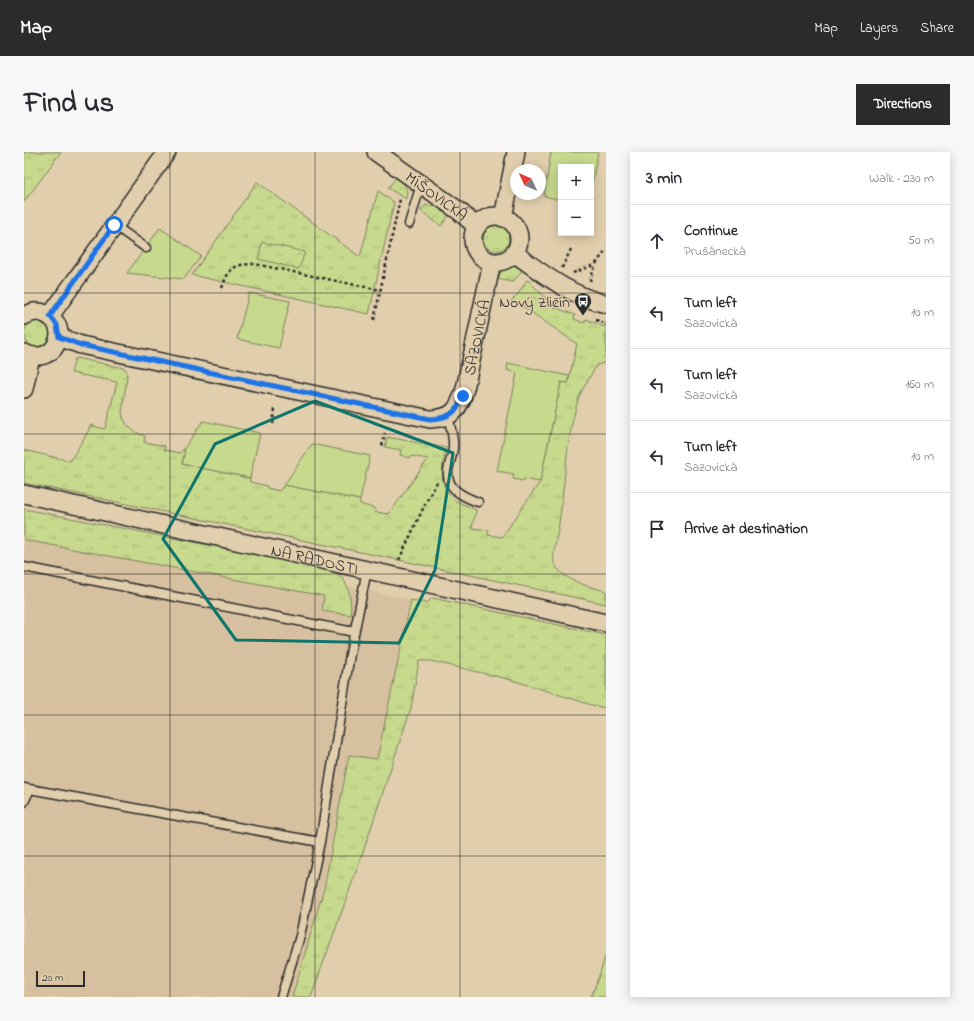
<!DOCTYPE html>
<meta charset="utf-8">
<style>
body{margin:0;font-family:"Indie Flower",sans-serif;background:#f7f7f7;color:#2b2b33}
.controls{position:absolute;right:12px;top:12px;display:grid;overflow:hidden;border-radius:0px;box-shadow:0 2px 10px #0003}
.controls button{width:36px;height:36px;display:grid;place-items:center;padding:0;border:0;border-bottom:1px solid #e1e1e2;background:#fff;color:#2b2b33;font:20px sans-serif}
.compass{position:absolute;left:486px;top:12px;width:36px;height:36px;border-radius:50%;background:#fff;box-shadow:0 2px 10px #0003;rotate:314deg}
.scale{position:absolute;left:12px;bottom:10px;width:49px;box-sizing:border-box;padding-left:4px;border:2px solid #2b2b2b;border-top:0;font-size:11px;line-height:14px;white-space:nowrap;color:#2b2b2b;-webkit-text-stroke:3px #e0ceac;paint-order:stroke}
.stop{position:absolute;width:12px;height:12px;margin:-9px;border:3px solid #1a73e8;border-radius:50%;background:#fff}
.stop.end{background:#1a73e8;border-color:#fff;box-shadow:0 1px 4px #0008}
.list{margin:0;padding:0;list-style:none}
h2{display:flex;justify-content:space-between;align-items:center;height:52px;margin:0;padding:0 16px;font-size:17px}
h2 small{font-size:13px;font-weight:400;color:#7c7c81}
.list li{display:grid;grid-template-columns:26px 1fr auto;gap:12px;align-items:center;box-sizing:border-box;height:72px;padding:0 16px;border-top:1px solid #e1e1e2}
.list b{display:block;font-size:15px;white-space:nowrap}
.list p{margin:0;font-size:13px;white-space:nowrap;color:#7c7c81}
.list em{font-size:13px;font-style:normal;color:#7c7c81}
.icon{flex:none;width:22px;height:22px;fill:none;stroke:currentColor;stroke-width:2;stroke-linecap:round;stroke-linejoin:round}
.map{position:relative;flex:none;width:582px;height:845px;overflow:hidden;border-radius:0px}
header{display:flex;align-items:center;gap:24px;box-sizing:border-box;height:56px;padding:0 20px;background:#2b2b2b;color:#fff}
header strong{font-size:19px}
nav{display:flex;gap:22px;margin-inline-start:auto;font-size:14px}
.intro{display:flex;align-items:center;justify-content:space-between;box-sizing:border-box;height:96px;padding:0 24px}
h1{margin:0;font-size:28px}
.button{padding:10px 18px;border-radius:0px;background:#2b2b2b;color:#fff;font-size:14px;font-weight:700}
main{display:flex;gap:24px;padding:0 24px}
aside{flex:1;background:#fff;border-radius:0px;box-shadow:0 2px 10px #0003}
.map>svg:first-child{display:block}
</style>
<header>
<strong>Map</strong>
<nav><a>Map</a><a>Layers</a><a>Share</a></nav>
</header>
<div class="intro"><h1>Find us</h1><a class="button">Directions</a></div>
<main>
<div class="map">
<svg width="582" height="845" viewBox="0 0 582 845">
<defs>
<pattern id="grass-tufts" width="24" height="20" patternUnits="userSpaceOnUse"><rect width="24" height="20" fill="#c7d98d"/><path d="M3 7l-1-3M5 7V3M7 7l1-3M15 17l-1-3M17 17v-4M19 17l1-3" fill="none" stroke="#abba7a"/></pattern>
<pattern id="park-crowns" width="20" height="18" patternUnits="userSpaceOnUse"><rect width="20" height="18" fill="#c7d98d"/><path d="M2 6a3 3 0 1 1 6 0M12 15a3 3 0 1 1 6 0" fill="none" stroke="#abba7a"/></pattern>
</defs>
<rect width="100%" height="100%" fill="#e0ceac"/>
<filter id="ink" filterUnits="userSpaceOnUse"><feTurbulence type="fractalNoise" baseFrequency=".025" numOctaves="2"/><feDisplacementMap in="SourceGraphic" scale="8" xChannelSelector="R" yChannelSelector="G"/><feConvolveMatrix kernelMatrix="1 2 1 2 8 2 1 2 1" color-interpolation-filters="sRGB"/></filter>
<g filter="url(#ink)">
<path fill="#d7c09f" d="M0 364 387 448 353 607 325 603 298 742 267 845H0Z"/>
<path fill="url(#grass-tufts)" stroke="#79825c" d="M0 0H37L0 50Z
M372 26C382 32 384 36 382 47L364 36Z
M233 30 336 105 354 39 370 50 345 162 168 123Z
M402 53 412 54 425 63 417 74 396 58Z
M459 86a13 13 0 1 1 26 0a13 13 0 1 1-26 0Z
M486 114H493L499 117 489 130 473 127 479 117Z
M503 128 505 129 530 155 551 163 550 167 560 171 562 167 580 175 582 170V210L573 213C566 225 557 238 553 251 541 293 541 336 534 378 533 385 528 405 530 411 537 428 566 435 582 439V452L380 409 0 331V298L46 309 65 278 66 273 81 277 93 230 47 221 51 207 52 206 100 216 102 218 103 225 98 260C100 274 109 280 121 284L120 290 141 294 140 298 156 301 159 298H161L158 312 226 326V330L243 334V336L255 339 260 333 336 348V352L352 357 351 360 365 362 404 307 387 304 386 306 376 303 377 298 361 295 363 285 422 296C418 315 413 336 432 349 438 352 446 355 452 358L448 376 465 378 464 383 478 385 516 330 537 230 544 231 553 192 497 153 487 149 494 142Z
M0 182a13 13 0 1 1 26 0a13 13 0 1 1-26 0Z
M0 357 297 415C303 418 314 421 318 425 326 436 327 450 327 463L298 459 300 444 0 388Z
M408 446 582 483V556L571 554 488 528 407 509H395L387 556 337 706 287 845H268L300 737 325 603 353 607 387 448 403 451Z
M582 802V845H567L576 821Z"/>
<path fill="url(#park-crowns)" stroke="#79825c" d="M238 90 281 100 275 117 234 107Z"/>
<path fill="#c7d98d" stroke="#79825c" d="M527 0H574L567 37V15H537V48L520 44Z
M136 76 177 104 160 127 103 121Z
M225 141 266 149 255 196 213 187Z
M484 211 545 224 544 231 537 230 516 330 500 327 499 329 489 327 490 322 473 319 493 221 483 218Z
M179 269 236 281 226 326 158 312 161 298H159Z
M288 292 346 304 336 348 260 333Z"/>
<g fill="none" stroke-linecap="round" stroke-linejoin="round">
<g stroke="#2b2b2b" stroke-width="11">
<path id="service" d="M385 72 397 32
M90 73 122 96
M424 264C426 274 430 285 429 295 429 303 425 311 424 319 422 337 440 345 454 350
M0 415 330 480
M0 636 296 690
M0 650 6 637
M257 845 276 784 296 690 326 502 343 418"/>
</g>
<g stroke="#2b2b2b" stroke-width="20">
<g id="minor">
<path id="s1" d="M352 0 435 59 453 75"/>
<circle cx="472" cy="87" r="23"/>
<path d="M479 66 492 0"/>
<path d="M490 101C519 122 547 144 582 152"/>
<path d="M0 164C7 160 14 158 21 162 49 174 31 216 0 201"/>
<path d="M26 164 143 0"/>
<path id="s2" d="M35 185 57 193 406 267C430 266 434 258 441 237L468 110"/>
<path d="M0 237 7 204"/>
<path id="s3" d="M0 342 582 471"/>
</g>
</g>
<path stroke="#2b2b2b" stroke-width="2.5" stroke-dasharray="3 3" stroke-linecap="butt" d="M538 116 548 95
M549 121 570 113
M566 129 571 113 582 98
M198 136C205 116 209 112 231 112L356 138
M531 151 538 154
M350 168 376 47
M572 168 579 171
M249 272 251 257
M358 294 361 281
M375 408 403 348 413 330"/>
<use href="#service" stroke="#e0ceac" stroke-width="8"/>
<use href="#minor" stroke="#e0ceac" stroke-width="17"/>
</g>
</g>
<g fill="none" stroke-linecap="round" stroke-linejoin="round" filter="url(#ink)">
<path stroke="#1a73e8" stroke-width="5" d="M90 73 26 164 33 173 35 185 57 193 406 267C425 266 432 262 439 244"/>
</g>
<path fill="none" stroke="#0f766e" stroke-width="3" stroke-linejoin="round" d="M291 249 429 301 411 418 375 491 212 488 139 387 191 292Z"/>
<path fill="none" stroke="#2b2b2b" stroke-width="1" stroke-opacity="0.55" d="M146 0V845M291 0V845M436 0V845M0 141H582M0 282H582M0 422H582M0 563H582M0 704H582"/>
<defs>
<g id="bus-pin" transform="scale(0.9)"><path d="M0 17L-7.5 6A9.5 9.5 0 1 1 7.5 6Z" fill="#2b2b2b" stroke="#e0ceac"/><path d="M-5-6H5V4H4V6H2V4H-2V6H-4V4H-5ZM-3.5-4V0h7V-4ZM-3.5 1.2v1.5H-2V1.2ZM2 1.2v1.5H3.5V1.2Z" fill="#fff"/></g>
</defs>
<g fill-rule="evenodd">
<use href="#bus-pin" x="559" y="149"/>
</g>
<g text-anchor="middle" stroke-width="3" stroke-linejoin="round" paint-order="stroke">
<g font-size="16" fill="#2b2b2b" stroke="#e0ceac">
<text dy="6" stroke="none"><textPath href="#s1" startOffset="75">MÍŠOVICKÁ</textPath></text>
<text dy="6" stroke="none"><textPath href="#s2" startOffset="484">SAZOVICKÁ</textPath></text>
<text dy="6" stroke="none"><textPath href="#s3" startOffset="298">NA RADOSTI</textPath></text>
</g>
<g font-size="16" fill="#2b2b2b" stroke="#e0ceac" text-anchor="end">
<text x="546" y="155">Nový Zličín</text>
</g>
</g>
</svg>
<div class="controls">
<button>+</button>
<button>−</button>
</div>
<svg class="compass" viewBox="-18 -18 36 36"><path d="M0-13l5 13h-10z" fill="#e53935"/><path d="M0 13l5-13h-10z" fill="#7c7c81"/></svg>
<div class="scale">20 m</div>
<div class="stop" style="left:90px;top:73px"></div>
<div class="stop end" style="left:439px;top:244px"></div>
</div>
<aside>
<h2>3 min<small>Walk · 230 m</small></h2>
<ul class="list">
<li><svg class="icon" aria-label="ahead" viewBox="0 0 24 24"><path d="M12 20V5M6 11l6-6 6 6"/></svg><div><b>Continue</b><p>Prušánecká</p></div><em>50 m</em></li>
<li><svg class="icon" aria-label="left" viewBox="0 0 24 24"><path d="M17 20v-9H6M10 6l-5 5 5 5"/></svg><div><b>Turn left</b><p>Sazovická</p></div><em>10 m</em></li>
<li><svg class="icon" aria-label="left" viewBox="0 0 24 24"><path d="M17 20v-9H6M10 6l-5 5 5 5"/></svg><div><b>Turn left</b><p>Sazovická</p></div><em>160 m</em></li>
<li><svg class="icon" aria-label="left" viewBox="0 0 24 24"><path d="M17 20v-9H6M10 6l-5 5 5 5"/></svg><div><b>Turn left</b><p>Sazovická</p></div><em>10 m</em></li>
<li><svg class="icon" aria-label="arrive" viewBox="0 0 24 24"><path d="M6 21V4h12l-3 4 3 4H6"/></svg><div><b>Arrive at destination</b></div></li>
</ul>
</aside>
</main>
